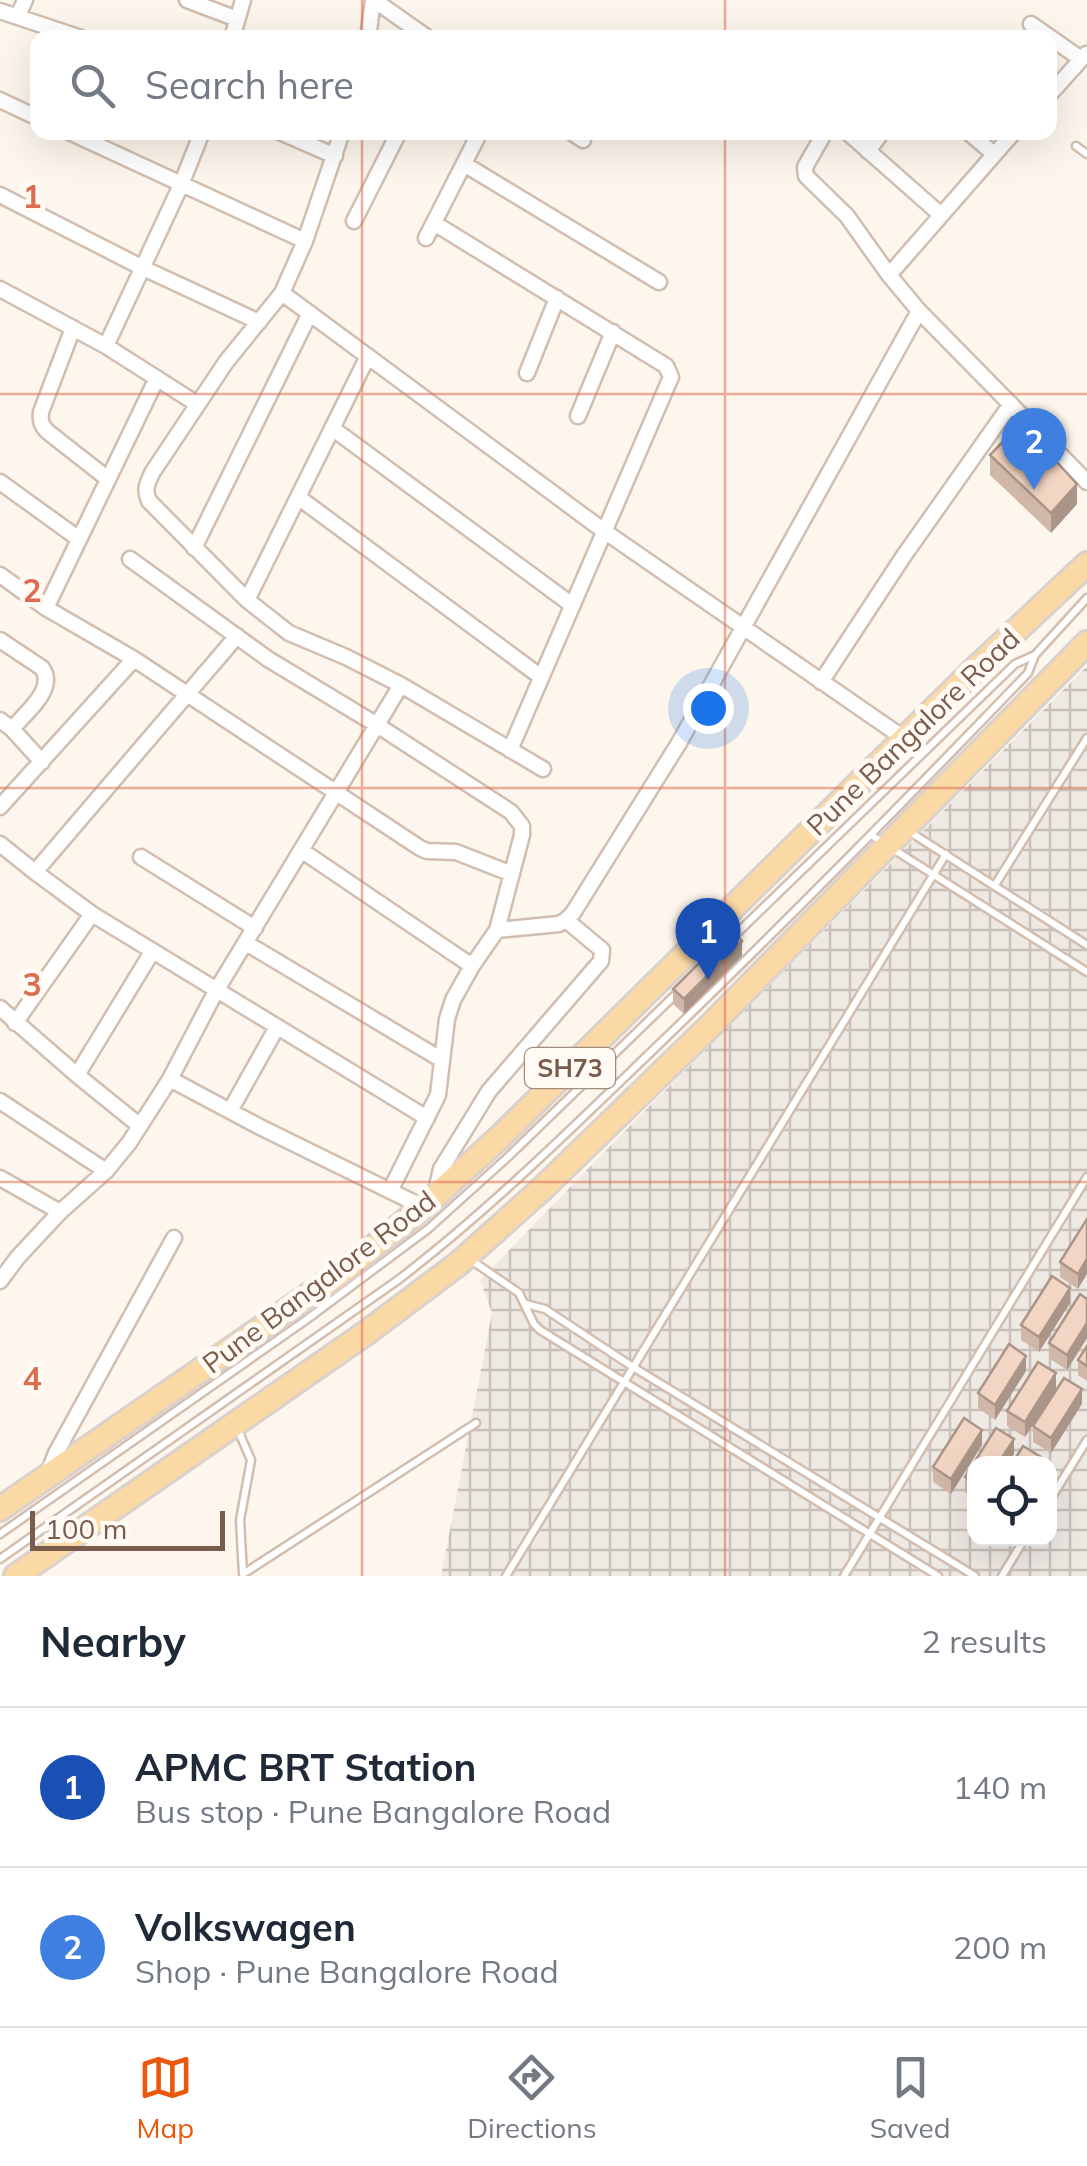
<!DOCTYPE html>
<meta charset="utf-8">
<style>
body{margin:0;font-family:Mulish,sans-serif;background:#f2f2f3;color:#1f2937}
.controls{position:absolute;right:30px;bottom:30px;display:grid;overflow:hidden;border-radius:20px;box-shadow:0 10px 40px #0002}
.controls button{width:90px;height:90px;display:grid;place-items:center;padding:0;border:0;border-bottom:2px solid #e0e1e3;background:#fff;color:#1f2937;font:50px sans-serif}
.scale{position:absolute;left:30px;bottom:25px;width:195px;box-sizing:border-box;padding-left:10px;border:5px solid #7a5c4d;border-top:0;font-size:28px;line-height:35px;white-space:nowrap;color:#7a5c4d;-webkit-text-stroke:8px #fffaf3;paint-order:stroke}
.you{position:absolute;left:708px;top:708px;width:35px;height:35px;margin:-25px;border:8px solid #fff;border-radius:50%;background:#1a73e8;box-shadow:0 0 0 15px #1a73e833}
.badge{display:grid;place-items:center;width:65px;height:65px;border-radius:50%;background:#ea580c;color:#fff;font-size:32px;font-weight:700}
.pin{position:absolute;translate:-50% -82px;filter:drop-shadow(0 2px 5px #0008)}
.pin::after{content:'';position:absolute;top:52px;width:35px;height:30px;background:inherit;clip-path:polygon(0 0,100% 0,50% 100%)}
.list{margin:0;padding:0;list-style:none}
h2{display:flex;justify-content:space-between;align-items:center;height:130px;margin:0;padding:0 40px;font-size:42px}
h2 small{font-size:32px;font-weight:400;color:#747a83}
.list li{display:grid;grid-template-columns:65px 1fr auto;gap:30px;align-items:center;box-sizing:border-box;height:160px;padding:0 40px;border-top:2px solid #e0e1e3}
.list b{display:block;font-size:38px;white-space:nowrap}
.list p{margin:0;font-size:32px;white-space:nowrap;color:#747a83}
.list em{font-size:32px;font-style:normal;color:#747a83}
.icon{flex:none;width:55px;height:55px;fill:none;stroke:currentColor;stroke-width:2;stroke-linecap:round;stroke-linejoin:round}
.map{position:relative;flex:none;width:1087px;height:1576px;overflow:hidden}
.search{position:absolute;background:#fff;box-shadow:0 10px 40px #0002;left:30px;right:30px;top:30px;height:110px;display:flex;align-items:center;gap:25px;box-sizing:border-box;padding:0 35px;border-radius:20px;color:#747a83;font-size:38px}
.sheet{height:450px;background:#fff}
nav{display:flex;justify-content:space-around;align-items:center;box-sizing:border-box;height:140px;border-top:2px solid #e0e1e3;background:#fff;font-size:28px;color:#747a83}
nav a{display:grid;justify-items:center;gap:5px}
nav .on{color:#ea580c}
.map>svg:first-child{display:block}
</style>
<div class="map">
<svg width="1087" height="1576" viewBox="0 0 1087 1576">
<defs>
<pattern id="industrial-grid" width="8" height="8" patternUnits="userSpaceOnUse" patternTransform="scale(2.5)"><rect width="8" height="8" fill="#efe9e4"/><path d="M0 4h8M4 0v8" fill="none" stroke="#c7c0bb"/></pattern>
</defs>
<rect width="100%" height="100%" fill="#fdf6ec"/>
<path fill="url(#industrial-grid)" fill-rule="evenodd" d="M1087 666V1576H441L492 1313 480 1280 620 1136ZM974 1464H1050V1538H974Z"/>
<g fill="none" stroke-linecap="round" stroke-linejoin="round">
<g stroke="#d1beb0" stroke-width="11">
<path id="lane" d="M1076 146 1087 154
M1035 655 1087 598
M910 832 1087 945
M871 835 1087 972
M995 885 1087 738
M471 1260 519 1293 534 1324 540 1330 938 1576
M526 1304 545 1309 633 1367 975 1576
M238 1430 251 1460 240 1520 243 1574
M1050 1500 1087 1440
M0 1534 306 1320 428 1229 509 1156 677 993
M0 1559 398 1280C488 1211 570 1130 652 1051 780 928 905 801 1028 673L1035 655 1015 664 732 938
M243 1574 476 1423
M506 1576 946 854
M844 1576 1087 1177
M1002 1576 1025 1538"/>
</g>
<g stroke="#d1beb0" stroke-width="19">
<path id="street" d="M187 0 237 19
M374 0 428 38
M0 11 81 38
M18 16 25 0
M1031 24 1081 59
M232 38 243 0
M368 38 373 0
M1050 94 1086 54
M0 100 38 118
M69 132 305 241
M280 132 335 156
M342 132 305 241 282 293 226 362 152 473C147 484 144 490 149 501L247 600 289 633 346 657 401 685 543 769
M571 132 583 140
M825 132 805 167 806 176 847 216 889 275 919 311 1087 482
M847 132 941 215
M968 132 994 154
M868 151 882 132
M464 164 659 282
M0 195 143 268 259 322
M354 221 399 132
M434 223 666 366 671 377 510 750
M426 238 480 132
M889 275 1014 132
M0 289 106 346 197 404
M282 293 604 531 905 739
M73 328 41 412C40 421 41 425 48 432L108 479
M106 346 181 185 202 132
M527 373 557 298
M578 416 613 332
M332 428 572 605
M0 482 79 539
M298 497 541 677
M194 548 310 313
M130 559 268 659 377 725 511 812 522 826V835L497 930 472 966 453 1000 447 1019 438 1095 390 1191
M0 575 46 608 134 659
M247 600 368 356
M46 608 157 378
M0 640 42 668C57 689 25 713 12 729
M821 682 903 557 1011 404
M0 720 12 729 42 762
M0 807 134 659 420 848 427 851 456 852 512 874
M0 844 35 872 92 914 427 1118
M301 850 472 966
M141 857 255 928
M35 872 237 636
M497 930 559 924 566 920 573 913 679 743 919 311
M246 943 442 1060
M0 1008 77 1075 140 1126
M15 1023 92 914
M77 1075 152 952
M170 1079 260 1127 423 1207
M0 1101 106 1171
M230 1111 277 1027
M0 1178 60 1212
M439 1192 438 1182 441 1169 489 1091 601 961 602 950 566 920
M0 1281 18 1257 60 1212 106 1171 129 1143 170 1079 216 991 401 685
M48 1474 56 1453 174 1238"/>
</g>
<g stroke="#dad1cd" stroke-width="28">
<path id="primary" d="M0 1509 341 1273 423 1207 500 1137 973 671 1087 564
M16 1576 366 1333 458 1264 543 1188 709 1027 1087 643"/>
</g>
<use href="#lane" stroke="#fff" stroke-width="6"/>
<use href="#street" stroke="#fff" stroke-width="14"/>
<use href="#primary" stroke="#fbd9a5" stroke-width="22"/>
</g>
<path fill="#d1b7a8" d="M990 455 1077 504 1051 533 990 475Z
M742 956 684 1014 673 1004V989Z
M1087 1219 1078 1289 1060 1277V1262Z
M1087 1299V1338L1067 1370 1049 1358V1343Z
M1070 1303 1039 1352 1021 1340V1325Z
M1087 1346V1381L1078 1375V1360Z
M1026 1371 995 1420 978 1408V1393Z
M1056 1389 1025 1437 1007 1426V1411Z
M1082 1404 1051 1453 1033 1442V1426Z
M996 1428 1014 1439V1454L1008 1464H974V1498L965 1492V1477Z
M982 1445 951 1494 933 1482V1467Z"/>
<path fill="#aa9588" d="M1077 484V504L1051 533V513Z
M742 941V956L684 1014V999Z
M1087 1259V1274L1078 1289V1274Z
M1070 1288V1303L1039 1352V1337Z
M1087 1323V1338L1067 1370V1355Z
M1026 1356V1371L995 1420V1405Z
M1056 1373V1389L1025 1437V1422Z
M1082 1389V1404L1051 1453V1438Z
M982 1430V1445L951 1494V1479Z
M1014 1439V1454L1008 1464H998Z"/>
<path fill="#f3d5c3" stroke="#aa9588" stroke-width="2.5" d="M1021 423 1077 484 1051 513 990 455Z
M732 930 742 941 684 999 673 989Z
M1087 1219V1259L1078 1274 1060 1262Z
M1052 1276 1070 1288 1039 1337 1021 1325Z
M1080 1294 1087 1299V1323L1067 1355 1049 1343Z
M1009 1344 1026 1356 995 1405 978 1393Z
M1087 1346V1366L1078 1360Z
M1038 1362 1056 1373 1025 1422 1007 1411Z
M1064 1378 1082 1389 1051 1438 1033 1426Z
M964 1418 982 1430 951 1479 933 1467Z
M996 1428 1014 1439 998 1464H974V1483L965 1477Z
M1023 1446 1041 1457 1037 1464H1012Z"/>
<path fill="none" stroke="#dc6d51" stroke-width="2.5" stroke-opacity="0.55" d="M362 0V38M725 0V38M362 132V1576M725 132V1576M0 394H1087M0 788H1087M0 1182H1087"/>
<g text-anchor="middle" stroke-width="10" stroke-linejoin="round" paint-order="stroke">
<rect fill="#fffaf3" stroke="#a28b7f" stroke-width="2.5" x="525" y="1048" width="90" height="40" rx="8"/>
<g font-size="25" font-weight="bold" fill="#7a5c4d">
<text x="570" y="1077">SH73</text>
</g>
<g font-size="28" fill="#7a5c4d" stroke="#fffaf3">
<text transform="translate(913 732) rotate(-44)" y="10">Pune Bangalore Road</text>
<text transform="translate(319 1282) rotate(-37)" y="10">Pune Bangalore Road</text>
</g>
</g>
<g font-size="32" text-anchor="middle" font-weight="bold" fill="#dc6d51" stroke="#fffaf3" stroke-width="10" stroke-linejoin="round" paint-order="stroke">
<text x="32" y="208">1</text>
<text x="32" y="602">2</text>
<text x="32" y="996">3</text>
<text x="32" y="1390">4</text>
</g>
</svg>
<div class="controls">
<button><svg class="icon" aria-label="locate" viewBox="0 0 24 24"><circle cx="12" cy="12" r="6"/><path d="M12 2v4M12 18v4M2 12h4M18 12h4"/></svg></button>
</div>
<div class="scale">100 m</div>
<div class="you"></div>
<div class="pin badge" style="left:708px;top:980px;background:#1a4fb4">1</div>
<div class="pin badge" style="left:1034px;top:490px;background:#3f7fe0">2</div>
<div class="search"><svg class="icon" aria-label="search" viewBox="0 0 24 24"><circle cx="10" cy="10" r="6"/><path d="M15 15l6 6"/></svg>Search here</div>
</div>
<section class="sheet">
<h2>Nearby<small>2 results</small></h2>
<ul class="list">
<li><span class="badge" style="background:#1a4fb4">1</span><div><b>APMC BRT Station</b><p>Bus stop · Pune Bangalore Road</p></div><em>140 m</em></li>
<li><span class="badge" style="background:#3f7fe0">2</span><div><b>Volkswagen</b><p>Shop · Pune Bangalore Road</p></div><em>200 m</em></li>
</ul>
</section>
<nav>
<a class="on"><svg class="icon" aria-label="map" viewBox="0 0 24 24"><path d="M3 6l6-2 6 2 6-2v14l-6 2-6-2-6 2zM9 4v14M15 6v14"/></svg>Map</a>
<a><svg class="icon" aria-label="directions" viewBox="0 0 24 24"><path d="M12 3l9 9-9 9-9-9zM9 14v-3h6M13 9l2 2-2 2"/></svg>Directions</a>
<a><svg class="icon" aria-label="saved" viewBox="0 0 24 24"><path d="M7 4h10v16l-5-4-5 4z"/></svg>Saved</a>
</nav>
